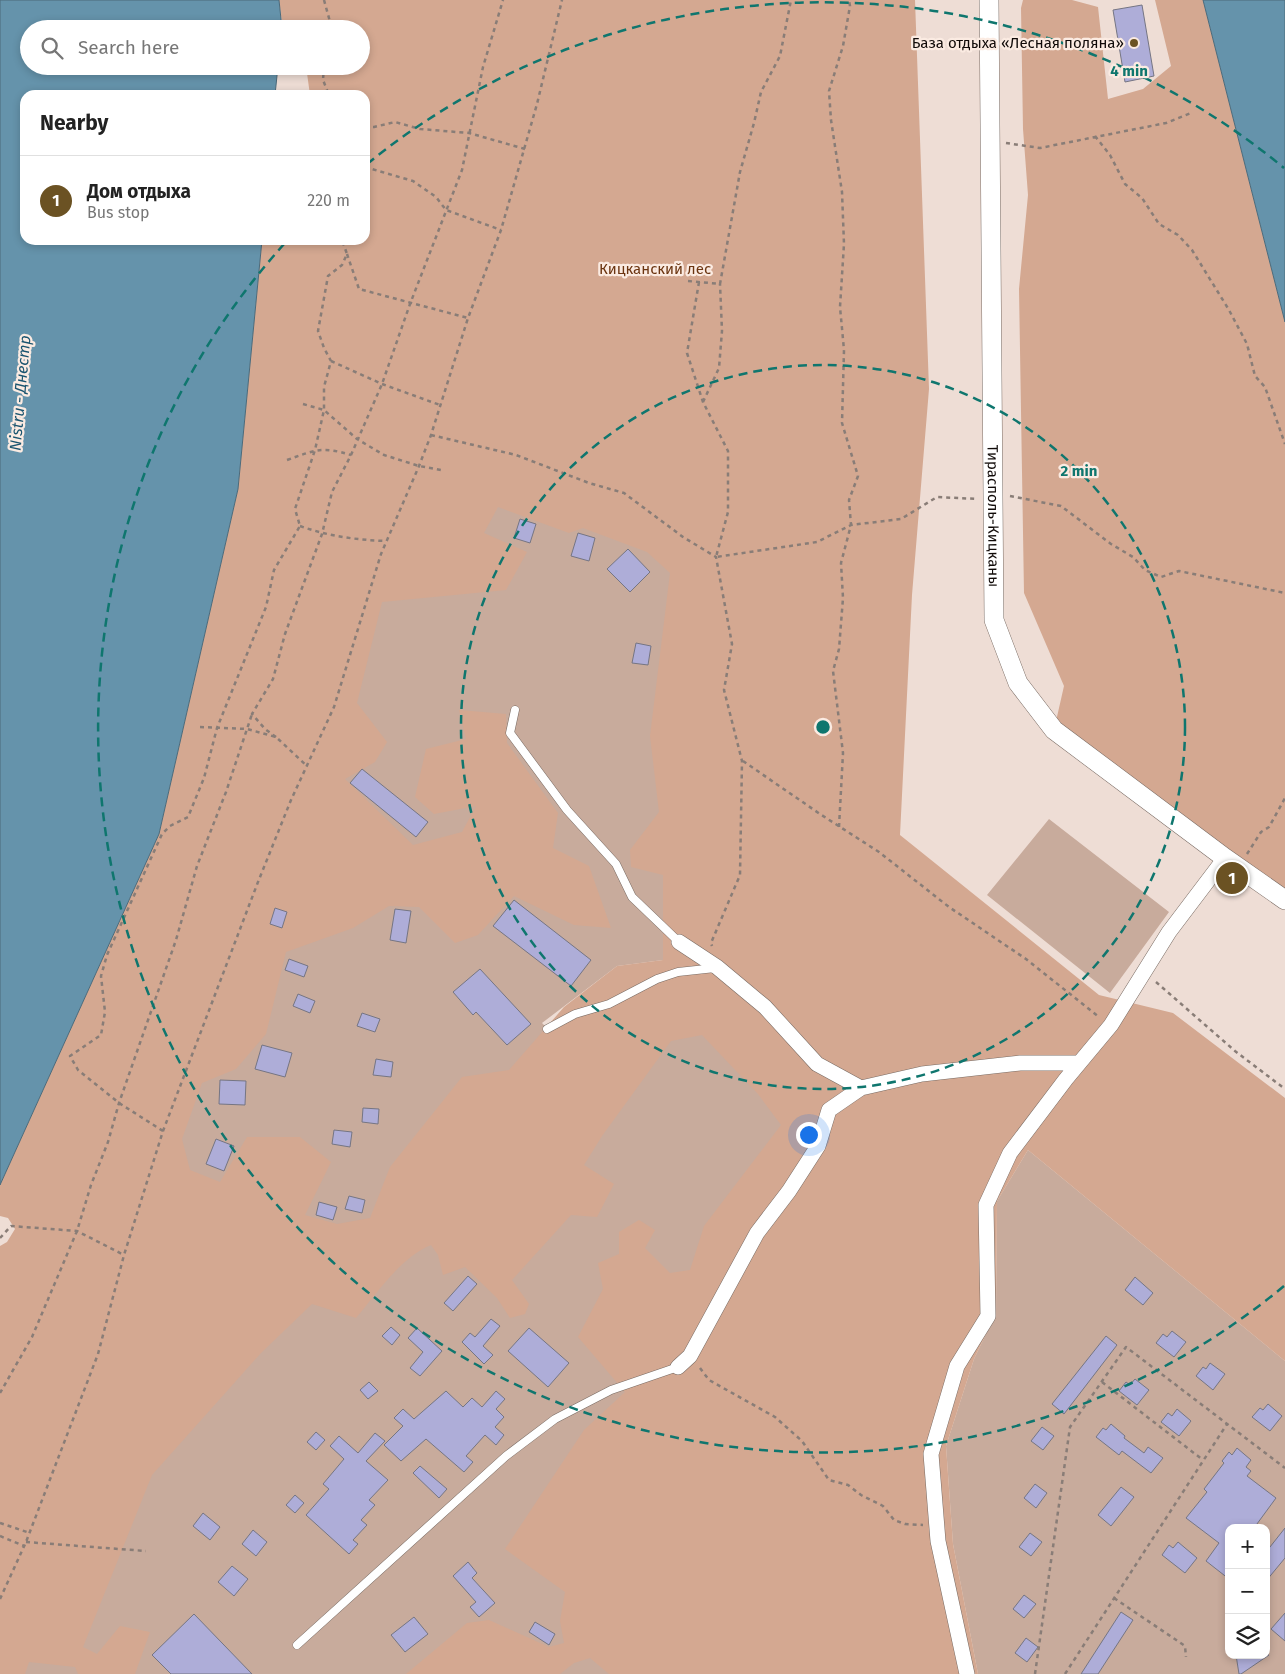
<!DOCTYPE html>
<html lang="en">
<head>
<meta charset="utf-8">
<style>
  body { margin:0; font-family:"Fira Sans",sans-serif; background:#f2f2f2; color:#222 }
  .controls { position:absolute; right:15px; bottom:15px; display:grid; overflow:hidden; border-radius:10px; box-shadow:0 2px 8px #0003 }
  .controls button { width:45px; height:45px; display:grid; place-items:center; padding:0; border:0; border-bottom:1px solid #e0e0e0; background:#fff; color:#222; font:25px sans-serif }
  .you { position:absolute; left:808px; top:1134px; width:18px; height:18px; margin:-12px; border:4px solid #fff; border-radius:50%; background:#1a73e8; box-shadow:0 0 0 8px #1a73e833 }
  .badge { display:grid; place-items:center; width:32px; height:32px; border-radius:50%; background:#6b5223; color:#fff; font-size:16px; font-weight:700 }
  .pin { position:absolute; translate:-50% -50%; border:2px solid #fff; box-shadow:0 1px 5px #0006 }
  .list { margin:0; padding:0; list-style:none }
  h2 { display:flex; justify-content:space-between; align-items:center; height:65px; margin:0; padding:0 20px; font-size:21px }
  h2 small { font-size:16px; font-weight:400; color:#767676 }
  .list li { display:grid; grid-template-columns:32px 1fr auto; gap:15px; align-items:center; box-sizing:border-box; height:90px; padding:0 20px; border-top:1px solid #e0e0e0 }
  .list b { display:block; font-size:19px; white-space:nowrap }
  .list p { margin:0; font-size:16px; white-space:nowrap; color:#767676 }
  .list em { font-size:16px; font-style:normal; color:#767676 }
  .icon { flex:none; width:28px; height:28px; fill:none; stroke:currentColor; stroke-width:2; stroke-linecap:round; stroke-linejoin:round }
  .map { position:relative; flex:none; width:1285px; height:1674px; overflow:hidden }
  .search { position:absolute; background:#fff; box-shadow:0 2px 8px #0003; left:20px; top:20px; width:350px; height:55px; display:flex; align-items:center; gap:12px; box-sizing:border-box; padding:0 18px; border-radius:28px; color:#767676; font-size:19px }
  .panel { position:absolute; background:#fff; box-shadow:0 2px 8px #0003; left:20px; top:90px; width:350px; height:155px; border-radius:15px }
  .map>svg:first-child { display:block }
</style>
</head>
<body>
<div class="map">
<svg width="1285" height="1674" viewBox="0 0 1285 1674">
  <rect width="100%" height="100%" fill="#eeddd5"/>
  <path fill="#c8ab9c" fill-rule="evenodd" d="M443 465 679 552 663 960 617 966 542 1023 593 1076 680 983 797 1106 867 1674H0L166 1165 376 603Z
    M1049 819 1169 912 1110 993 987 895Z
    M1028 1150 1285 1361V1674H978L953 1544 946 1446 974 1359 996 1313 997 1201ZM1229 1528H1266V1655H1229Z"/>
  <path fill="#d4a891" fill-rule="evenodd" d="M279 0H915L929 389 912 595 900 835 1099 995 1173 1013 1285 1098V1361L1028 1150 997 1201 996 1313 974 1359 946 1446 953 1544 978 1674H609L590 1658 574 1663 560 1674H406L467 1623 489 1620 549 1647 564 1643 560 1621 565 1592 505 1549 584 1430 625 1392 578 1337 603 1289 598 1263 619 1254V1232L639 1220 655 1230 645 1248 670 1273 690 1270 704 1226 781 1125 758 1094 702 1035 671 1041 602 1136 584 1165 614 1184 597 1217 571 1215 512 1280 529 1304 525 1314 510 1318 497 1298 465 1267 443 1275 438 1255 431 1245C400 1258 378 1292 356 1318L312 1304 261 1353 152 1475 83 1647 97 1654 120 1626 150 1632 135 1674H78L75 1667 29 1662 25 1674H0V1246L7 1242 15 1229 8 1218 0 1216V1185L159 834 238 489 262 240H365V95H310L306 66H361V29H286L282 23ZM498 507 569 533 583 528 647 552 670 573 650 736 659 812 630 850 631 867 663 875V960L617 966 564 1007 509 1070 462 1077 390 1167 370 1218 337 1224 305 1215 331 1162 300 1137H247L220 1182 190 1170 182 1139 202 1083 236 1069 266 1034 286 952 353 928 389 906 419 907 455 943 478 935 514 896 574 925 611 928 589 866 553 848 558 813 507 743 506 714 459 710 466 739 426 749 415 797 434 814 476 806 462 832 413 845 345 779 375 762 387 742 357 703 382 602 506 590 527 552 484 533Z
    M1023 0H1072L1098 7 1108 99 1143 89 1171 66 1155 0H1203L1285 322V900L1054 730 1064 686 1024 593 1019 289 1028 195 1023 129 1021 8Z"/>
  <path fill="#6593ab" stroke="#4c6a7a" d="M0 0H279L282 29H29V66H278L275 95H25V240H262L238 489 159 834 0 1185Z
    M1203 0H1285V322Z"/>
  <path fill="#aeadd8" stroke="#757583" d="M1142 5 1154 76 1125 82 1113 10Z
    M520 519 536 524 530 543 514 538Z
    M578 533 595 538 589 561 571 556Z
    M628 549 650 572 630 592 607 569Z
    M636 643 651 646 648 665 632 663Z
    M362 769 428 822 416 837 350 783Z
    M514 900 591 960 571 986 493 926Z
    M275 908 287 912 282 928 270 924Z
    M395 909 411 911 406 943 390 940Z
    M289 959 308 966 304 977 285 970Z
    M480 969 531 1024 507 1045 476 1012 473 1015 453 992Z
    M298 994 315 1001 310 1013 293 1006Z
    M362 1013 380 1019 375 1032 357 1026Z
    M262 1045 292 1053 285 1077 255 1069Z
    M376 1059 393 1062 391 1077 373 1075Z
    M220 1080 246 1081 245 1105 219 1104Z
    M363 1108 379 1109 378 1124 362 1122Z
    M334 1130 352 1132 350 1147 332 1144Z
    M216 1139 234 1146 224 1171 206 1164Z
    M349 1196 365 1200 362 1213 345 1209Z
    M319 1202 337 1207 333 1220 316 1215Z
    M468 1276 477 1284 453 1311 444 1303Z
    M1135 1277 1153 1293 1143 1305 1125 1290Z
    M491 1319 500 1326 483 1346 493 1355 484 1364 462 1342 470 1333 475 1337Z
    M391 1327 400 1335 392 1345 382 1336Z
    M417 1328 442 1351 420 1376 410 1368 423 1352 408 1338Z
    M529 1328 569 1363 548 1387 508 1351Z
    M1172 1331 1186 1342 1174 1357 1156 1343 1163 1334 1167 1337Z
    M1106 1336 1117 1345 1064 1414 1052 1404Z
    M1210 1363 1225 1374 1213 1390 1196 1376 1203 1367 1206 1369Z
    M1135 1379 1149 1390 1137 1405 1119 1391 1126 1382 1130 1385Z
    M369 1382 378 1391 368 1399 360 1390Z
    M446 1391 463 1407 472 1398 482 1407 496 1391 505 1399 496 1409 504 1417 495 1427 504 1435 496 1445 485 1435 466 1456 473 1462 464 1472 426 1439 401 1461 384 1445 403 1426 394 1418 403 1409 414 1419Z
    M1268 1404 1282 1416 1270 1431 1252 1417 1260 1408 1263 1410Z
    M1177 1409 1191 1421 1179 1436 1161 1422 1168 1413 1172 1416Z
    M1111 1424 1125 1436 1124 1438 1144 1453 1148 1447 1163 1458 1151 1473 1122 1451 1119 1455 1096 1437 1103 1428 1106 1430Z
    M1042 1427 1054 1436 1043 1450 1031 1441Z
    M316 1432 325 1440 316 1450 307 1442Z
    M375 1433 385 1441 366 1461 388 1480 369 1500 375 1505 361 1520 367 1525 353 1540 358 1544 349 1554 306 1515 329 1489 323 1484 344 1459 330 1446 339 1436 358 1453Z
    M1237 1448 1251 1460 1246 1467 1251 1471 1247 1476 1276 1498 1254 1528H1229V1579L1206 1561 1219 1543 1186 1518 1207 1492 1204 1489 1224 1463 1222 1461 1229 1452 1232 1455Z
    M420 1466 447 1489 439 1498 413 1473Z
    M1035 1484 1047 1493 1036 1508 1024 1498Z
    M1121 1487 1134 1497 1111 1526 1098 1515Z
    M295 1495 304 1503 295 1513 286 1505Z
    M203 1513 220 1527 210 1540 193 1526Z
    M1285 1528V1558L1266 1581V1552Z
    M253 1530 267 1542 256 1556 242 1544Z
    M1030 1533 1042 1542 1031 1556 1019 1547Z
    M1178 1542 1197 1558 1185 1573 1162 1555 1169 1545 1173 1548Z
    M468 1562 477 1573 472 1578 495 1603 479 1617 470 1607 476 1602 453 1576Z
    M232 1566 248 1579 234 1596 218 1582Z
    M1024 1595 1036 1604 1024 1618 1013 1609Z
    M1121 1612 1133 1620 1098 1674H1081Z
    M1285 1613V1641L1271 1629Z
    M194 1614 252 1674H171L152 1655Z
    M414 1617 428 1634 405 1652 391 1635Z
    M535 1622 555 1634 549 1645 529 1632Z
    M1026 1638 1038 1647 1027 1662 1015 1653Z
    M1236 1655H1269L1241 1674H1239Z"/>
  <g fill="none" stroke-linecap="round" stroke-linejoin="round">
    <defs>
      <path id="service" d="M515 710 510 733 567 810 616 864 632 897 679 942
        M547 1029 575 1014 609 1004 657 979 678 972 715 968
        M297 1645 506 1456 555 1419 611 1390 678 1367"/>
      <path id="minor" d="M679 942 717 967 765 1007 817 1064 861 1088
        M678 1367 690 1356 757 1233 789 1191 818 1146 829 1110 861 1088 922 1074 1020 1063H1079
        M967 1674 938 1541 931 1454 957 1366 988 1316 986 1205 1010 1153 1066 1079 1111 1025 1169 932 1225 858"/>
      <g id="tertiary">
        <path id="s1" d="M989 0 994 620 1018 683 1054 730 1225 858 1285 900"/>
      </g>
    </defs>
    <use href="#service" stroke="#796b63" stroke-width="9"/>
    <use href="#minor" stroke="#796b63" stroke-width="16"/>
    <use href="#tertiary" stroke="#796b63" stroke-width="20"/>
    <path stroke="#897d77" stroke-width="2.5" stroke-dasharray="4 4" stroke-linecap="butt" d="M324 0 332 29
      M324 66 323 80 329 95
      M365 127H374L395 122 420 129 469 133 525 149
      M1095 136 1110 155 1125 184 1142 198 1159 224 1178 235 1192 250 1229 310 1247 344 1255 376 1265 387 1285 444
      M1006 143 1040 148 1166 123 1191 113
      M365 167 413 181 436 197 446 210 501 230
      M347 254 359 289 468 318
      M688 281 720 284 740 172 754 123 761 92 780 56 791 0
      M699 282 687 353 703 402 728 451V512L716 557 817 542 851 525 901 519 937 497 978 499
      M331 361 382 384 440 405
      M703 402 719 368 722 331 720 284
      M303 404 324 410 357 439 384 455 419 466 441 470
      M431 435 516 455 589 483 624 493 683 537 716 557 732 644 724 690 742 761 740 875 711 943 712 946
      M287 460C315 450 322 446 351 455
      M1010 496 1061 506 1111 544 1133 557 1145 570 1161 577 1179 571 1285 593
      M300 526C328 536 356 540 386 541
      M200 727 247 729 276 737 307 766
      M276 737 265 729 252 714 273 679 285 634 322 534 332 492 351 455 382 384 410 304 462 170 483 67 503 0
      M743 761 820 814 879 852 949 907 1026 959 1099 1017
      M839 827 843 753 833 671 839 649 843 598 841 563 851 525 849 500 858 476 842 423 844 350 840 307 844 244 842 192 831 120 829 91 843 46 850 6 849 0
      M1247 854 1261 832 1269 827 1285 798
      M1156 982 1235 1051 1285 1089
      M163 1131 119 1103 78 1070 70 1056 101 1035 105 1012 101 976 107 955 162 834 170 826 188 817 204 778 217 728 266 607 274 570 300 526 295 509 315 450 324 410V387L331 361 324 348 318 331 328 276 342 265 347 254 342 240
      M0 1238 11 1226 77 1231 124 1255
      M700 1368 709 1380 775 1417 802 1441 829 1480 848 1485 861 1495 883 1506 894 1520 905 1524 923 1525
      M1102 1382 1203 1460
      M0 1393 32 1337 77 1231 91 1185 108 1142 119 1103 176 940 197 866 226 792 252 714
      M0 1523 30 1533
      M0 1536 24 1546
      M26 1542 146 1551
      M1114 1598 1185 1646 1186 1657
      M0 1599 26 1542 98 1354 124 1255 163 1131 258 882 291 800 334 707 381 554 419 466 431 435 468 318 501 230 537 104 562 0
      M1035 1674 1070 1427 1126 1347 1285 1468
      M1065 1674 1227 1424"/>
    <use href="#service" stroke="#fff" stroke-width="8"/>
    <use href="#minor" stroke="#fff" stroke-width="15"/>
    <use href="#tertiary" stroke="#fff" stroke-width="19"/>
  </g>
  <g fill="none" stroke="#0f766e" stroke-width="2.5" stroke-dasharray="9 6">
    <circle cx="823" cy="727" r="362"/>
    <path d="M1284 1286A724 724 0 0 1 285 243M367 164A724 724 0 0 1 1284 168"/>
  </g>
  <circle fill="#6b5223" stroke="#fbebe2" stroke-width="2" cx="1134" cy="43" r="5"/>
  <g text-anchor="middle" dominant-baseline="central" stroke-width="4.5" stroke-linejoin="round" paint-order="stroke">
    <g font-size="15" fill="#100a08" stroke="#fbebe2" text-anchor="end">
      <text x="1124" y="43">База отдыха «Лесная поляна»</text>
    </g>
    <g font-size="15" fill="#6b3410" stroke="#fbebe2">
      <text x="655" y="269">Кицканский лес</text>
    </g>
    <g font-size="15" fill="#100a08" stroke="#fbebe2">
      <text stroke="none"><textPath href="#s1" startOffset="516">Тирасполь-Кицканы</textPath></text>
    </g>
    <g font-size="16" font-style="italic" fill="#1a546f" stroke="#fbebe2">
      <text transform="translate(20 393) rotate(-85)">Nistru - Днестр</text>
    </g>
  </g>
  <circle cx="823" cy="727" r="8" fill="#0f766e" stroke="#fbebe2" stroke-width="2.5"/>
  <g font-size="15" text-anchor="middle" font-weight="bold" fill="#0f766e" stroke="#fbebe2" stroke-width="4.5" stroke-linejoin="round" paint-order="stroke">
    <text x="1129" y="76">4 min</text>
    <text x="1079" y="476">2 min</text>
  </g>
</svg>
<div class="controls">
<button>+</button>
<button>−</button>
<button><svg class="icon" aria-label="layers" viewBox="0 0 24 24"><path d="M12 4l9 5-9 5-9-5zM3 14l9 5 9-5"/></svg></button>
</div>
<div class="you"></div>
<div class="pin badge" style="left:1232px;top:878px">1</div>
<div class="search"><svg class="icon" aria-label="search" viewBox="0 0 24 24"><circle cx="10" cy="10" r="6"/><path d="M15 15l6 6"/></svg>Search here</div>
<section class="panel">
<h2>Nearby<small></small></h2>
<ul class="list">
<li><span class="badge">1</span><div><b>Дом отдыха</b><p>Bus stop</p></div><em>220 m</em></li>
</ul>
</section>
</div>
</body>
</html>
